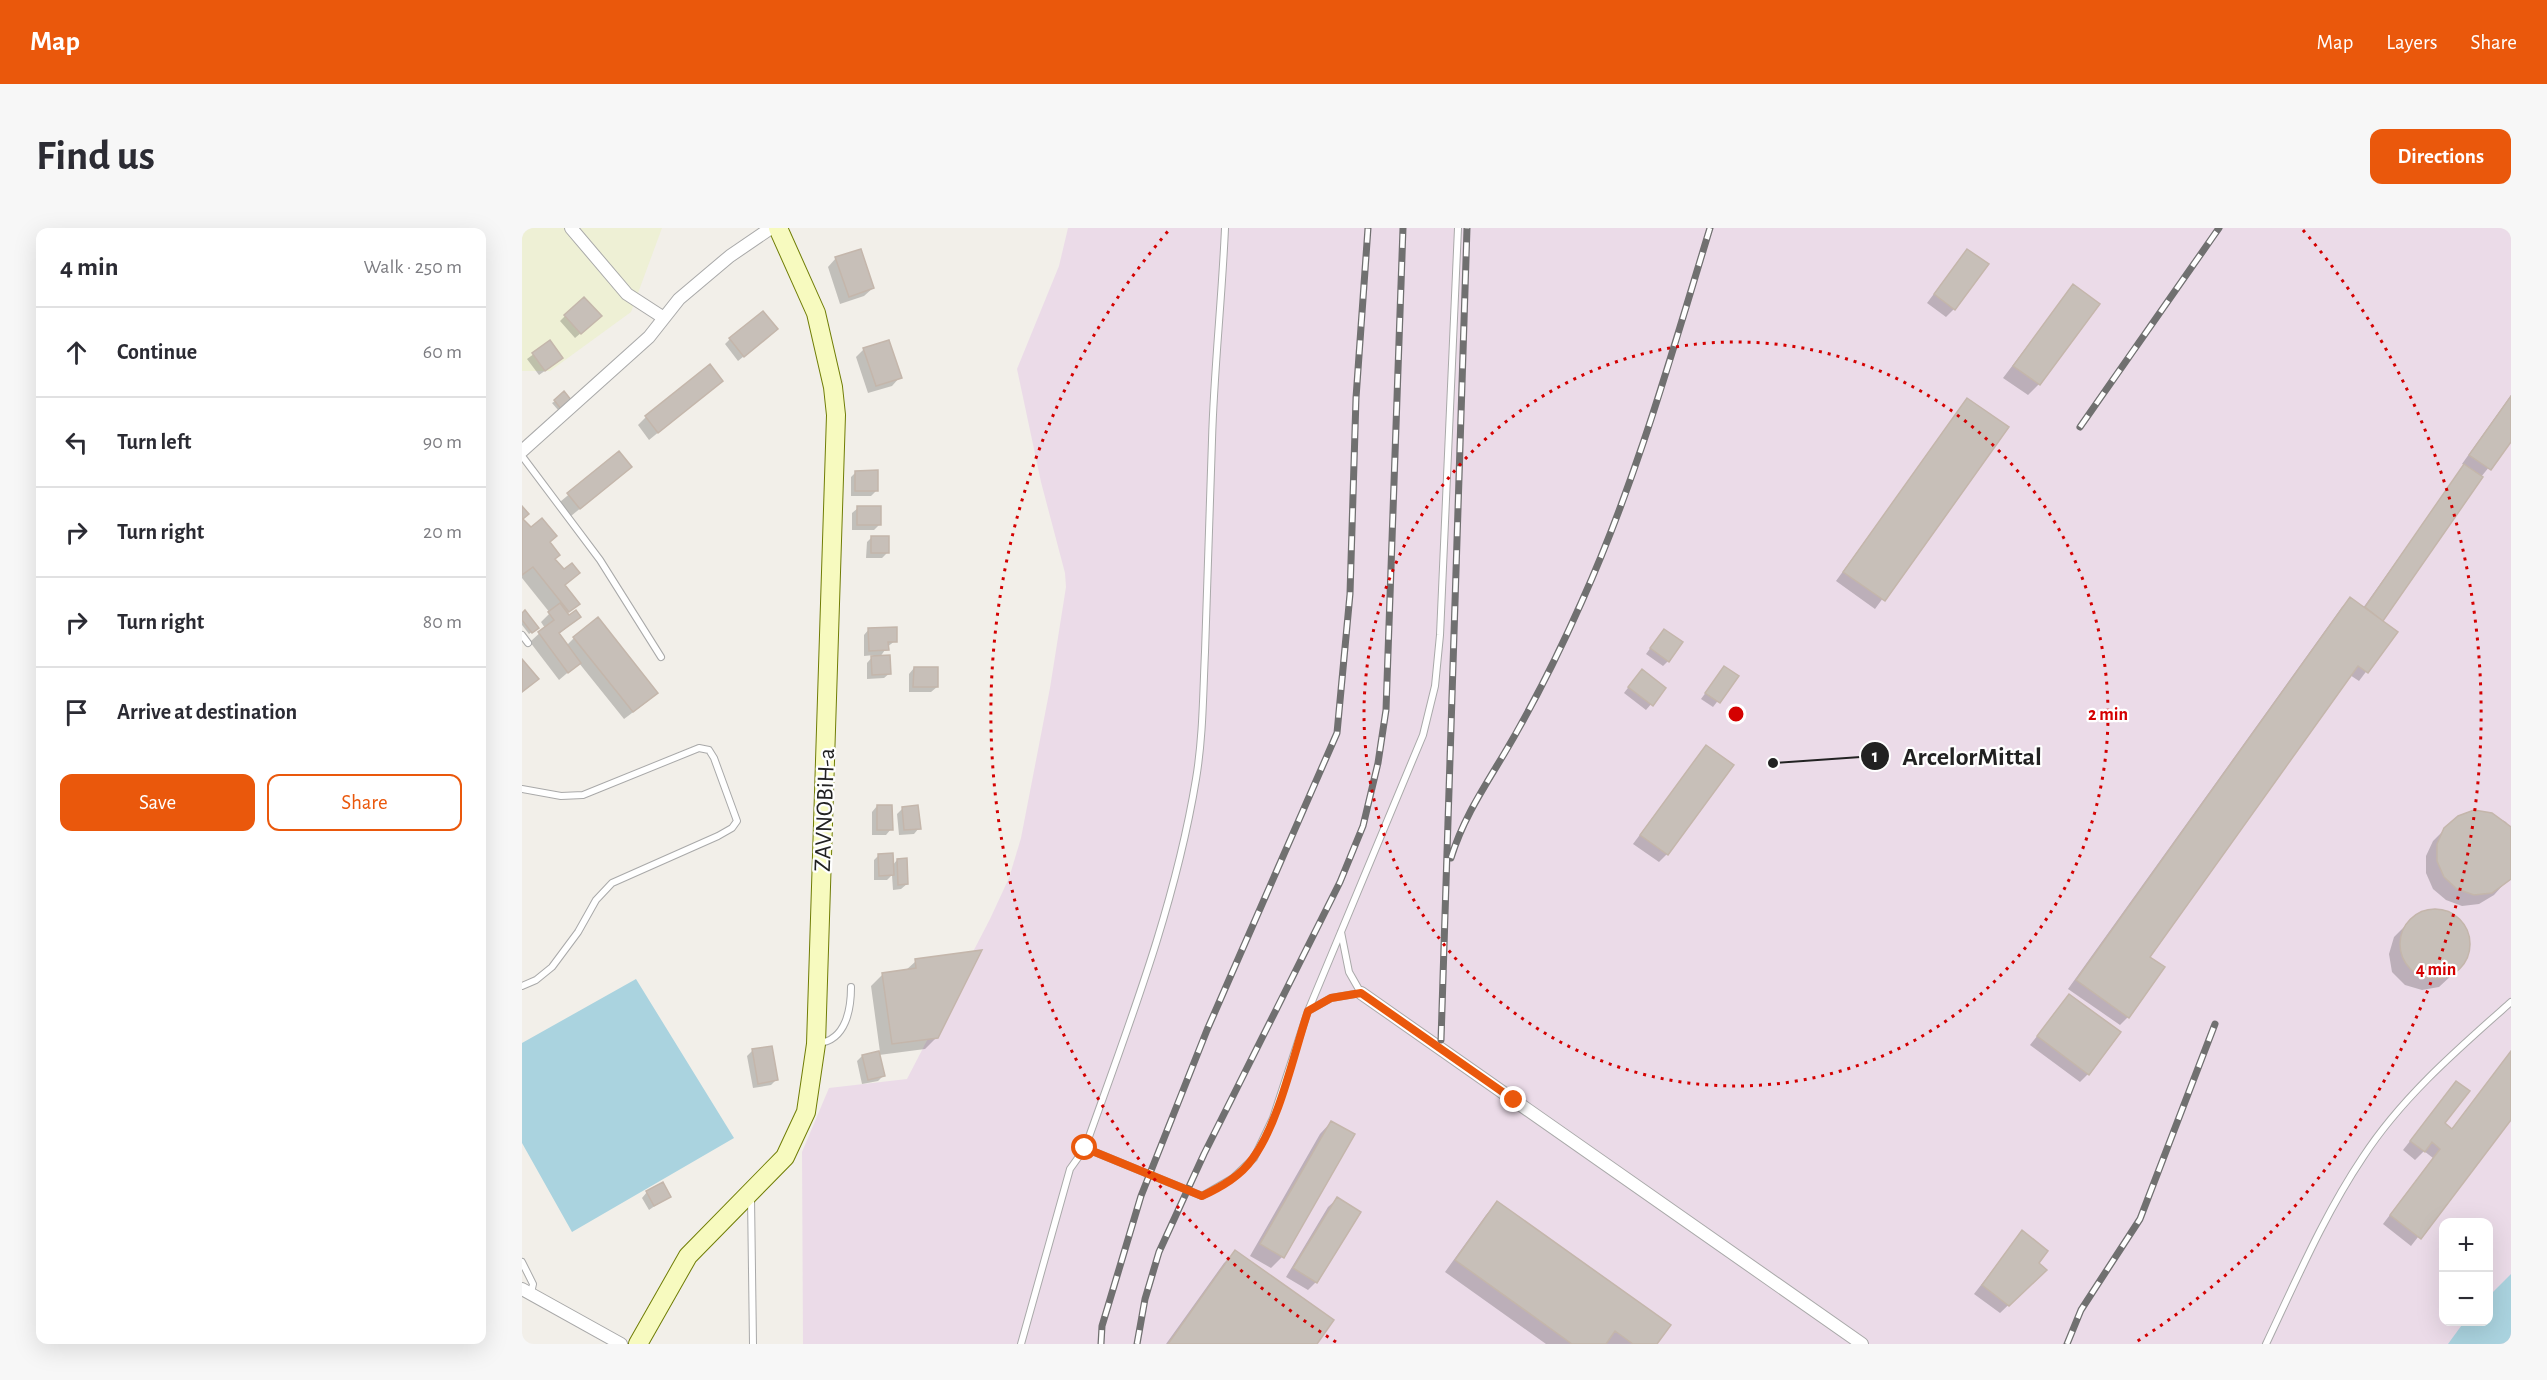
<!DOCTYPE html>
<html lang="en">
<head>
<meta charset="utf-8">
<style>
  body { margin:0; font-family:"Alegreya Sans",sans-serif; background:#f7f7f7; color:#2b2b33 }
  .controls { position:absolute; right:18px; bottom:18px; display:grid; overflow:hidden; border-radius:12px; box-shadow:0 6px 24px #0002 }
  .controls button { width:54px; height:54px; display:grid; place-items:center; padding:0; border:0; border-bottom:2px solid #e1e1e2; background:#fff; color:#2b2b33; font:30px sans-serif }
  .stop { position:absolute; width:18px; height:18px; margin:-14px; border:4px solid #ea580c; border-radius:50%; background:#fff }
  .stop.end { background:#ea580c; border-color:#fff; box-shadow:0 2px 6px #0008 }
  .list { margin:0; padding:0; list-style:none }
  h2 { display:flex; justify-content:space-between; align-items:center; height:78px; margin:0; padding:0 24px; font-size:26px }
  h2 small { font-size:20px; font-weight:400; color:#7c7c81 }
  .list li { display:grid; grid-template-columns:39px 1fr auto; gap:18px; align-items:center; box-sizing:border-box; height:90px; padding:0 24px; border-top:2px solid #e1e1e2 }
  .list b { display:block; font-size:22px; white-space:nowrap }
  .list em { font-size:20px; font-style:normal; color:#7c7c81 }
  .actions { display:flex; gap:12px; padding:18px 24px }
  .actions a { flex:1; padding:14px 0; border:2px solid #ea580c; border-radius:12px; text-align:center; font-size:21px; color:#ea580c }
  .actions .main { background:#ea580c; color:#fff }
  .icon { flex:none; width:33px; height:33px; fill:none; stroke:currentColor; stroke-width:2; stroke-linecap:round; stroke-linejoin:round }
  .map { position:relative; flex:none; width:1989px; height:1116px; overflow:hidden; border-radius:12px }
  header { display:flex; align-items:center; gap:36px; box-sizing:border-box; height:84px; padding:0 30px; background:#ea580c; color:#fff }
  header strong { font-size:28px }
  nav { display:flex; gap:33px; margin-inline-start:auto; font-size:21px }
  .intro { display:flex; align-items:center; justify-content:space-between; box-sizing:border-box; height:144px; padding:0 36px }
  h1 { margin:0; font-size:42px }
  .button { padding:15px 27px; border-radius:12px; background:#ea580c; color:#fff; font-size:21px; font-weight:700 }
  main { display:flex; gap:36px; padding:0 36px }
  aside { flex:1; background:#fff; border-radius:12px; box-shadow:0 6px 24px #0002 }
  .map>svg:first-child { display:block }
</style>
</head>
<body>
<header>
<strong>Map</strong>
<nav><a>Map</a><a>Layers</a><a>Share</a></nav>
</header>
<div class="intro"><h1>Find us</h1><a class="button">Directions</a></div>
<main>
<aside>
<h2>4 min<small>Walk · 250 m</small></h2>
<ul class="list">
<li><svg class="icon" aria-label="ahead" viewBox="0 0 24 24"><path d="M12 20V5M6 11l6-6 6 6"/></svg><div><b>Continue</b></div><em>60 m</em></li>
<li><svg class="icon" aria-label="left" viewBox="0 0 24 24"><path d="M17 20v-9H6M10 6l-5 5 5 5"/></svg><div><b>Turn left</b></div><em>90 m</em></li>
<li><svg class="icon" aria-label="right" viewBox="0 0 24 24"><path d="M7 20v-9h11M14 6l5 5-5 5"/></svg><div><b>Turn right</b></div><em>20 m</em></li>
<li><svg class="icon" aria-label="right" viewBox="0 0 24 24"><path d="M7 20v-9h11M14 6l5 5-5 5"/></svg><div><b>Turn right</b></div><em>80 m</em></li>
<li><svg class="icon" aria-label="arrive" viewBox="0 0 24 24"><path d="M6 21V4h12l-3 4 3 4H6"/></svg><div><b>Arrive at destination</b></div></li>
</ul>
<div class="actions"><a class="main">Save</a><a>Share</a></div>
</aside>
<div class="map">
<svg width="1989" height="1116" viewBox="0 0 1989 1116">
  <rect width="100%" height="100%" fill="#f2efe9"/>
  <path fill="#ebdbe8" fill-rule="evenodd" d="M546 0H1989V1116H281L280 924 307 860 385 851 468 691 487 650 499 610 528 460 544 359 543 345 519 254 495 141 537 38ZM1922 994H1966V1094H1922Z"/>
  <path fill="#eef0d5" d="M0 0H140L109 84 28 143H0Z"/>
  <path fill="#aad3df" d="M114 751 212 910 50 1004 0 915V815Z
    M1989 1046V1116H1926L1942 1094H1966L1967 1068Z"/>
  <path fill="#0003" d="M1445 22 1432 81 1424 89 1405 75Z
    M314 30 351 60 342 68 318 76 306 39Z
    M1551 58 1517 156 1506 167 1481 150Z
    M43 88 73 93 53 110 38 93Z
    M249 106 216 133 203 116 208 111Z
    M28 114 34 135 17 147 5 131Z
    M342 121 378 149 370 158 346 165 334 129Z
    M199 153 127 212 116 197 124 189Z
    M1989 167V212L1959 249 1859 393 1874 404 1837 453 1828 447 1625 729 1606 789 1598 797 1546 761 1820 379 1829 371 1841 380 1943 237 1940 236Z
    M1445 172 1485 200 1353 381 1314 353Z
    M33 173H48L36 182 30 175Z
    M96 225 99 247 49 288 38 274Z
    M334 244 355 262 349 268H329V249Z
    M336 280 357 297 352 302H330V285Z
    M0 291 8 301 27 315 32 331 42 344 56 345 42 358 56 375 45 386 47 389H57L36 407 44 418 52 410 126 473 102 491 57 435 37 452 8 414 23 400 19 394 28 385 0 350Z
    M350 309 365 325 360 330H344L345 314Z
    M0 387 15 400 7 406 0 397Z
    M347 401 373 413 365 419 358 429 368 445 362 450 345 451V435L352 427 342 428V407Z
    M1137 408 1146 433 1141 438 1124 426Z
    M392 440 415 459 409 464H387V446Z
    M1202 440 1215 448 1191 479 1179 471Z
    M1115 448 1142 461 1124 482 1102 465Z
    M1184 518 1145 626 1137 634 1111 616Z
    M355 578 369 601 364 607H350V584Z
    M381 580 397 600 392 606 377 607 375 586Z
    M1969 586 1984 594 1989 601V648L1972 667 1957 676 1940 678 1924 672 1911 661 1904 645V628L1911 613 1923 601Z
    M357 627 370 638 375 632 385 656 379 661 371 662 370 647 365 652H352V632Z
    M1915 681 1932 687 1944 700 1948 717 1942 734 1931 746 1917 759 1900 762 1883 757 1870 744 1867 726 1872 709 1884 697 1897 685Z
    M394 733 415 809 403 821 357 827 362 847 356 853 340 856 335 833 340 828 358 824 349 758 361 746 383 743Z
    M1547 768 1566 846 1558 854 1508 817Z
    M230 823 254 852 249 857 231 860 225 828Z
    M1989 823V890L1889 1018 1861 996 1911 930 1902 923 1893 932 1881 922 1934 855 1921 896 1929 902Z
    M809 894 760 1029 749 1040 728 1028 798 906Z
    M125 964 147 968 127 982 120 970Z
    M815 971 794 1054 786 1062 764 1049 806 979Z
    M975 975 1134 1116H1024L923 1044 964 987Z
    M1500 1004 1514 1035 1523 1042 1478 1085 1452 1066Z
    M713 1024 793 1116H644L702 1035Z"/>
  <path fill="#c7bfb8" stroke="#c4b6ab" stroke-width="1.5" d="M339 21 352 60 327 69 313 29Z
    M1445 21 1467 36 1433 82 1412 66Z
    M1551 56 1578 76 1518 157 1491 138Z
    M62 69 80 88 59 106 42 87Z
    M241 83 256 101 222 129 207 110Z
    M28 112 41 130 23 143 10 125Z
    M367 112 380 150 354 158 341 120Z
    M188 136 201 153 136 205 123 188Z
    M42 163 50 173 39 181 32 172Z
    M1989 168V214L1969 242 1947 227Z
    M1445 170 1487 199 1363 373 1321 344Z
    M97 223 110 239 58 281 45 265Z
    M1942 236 1961 249 1861 393 1843 379Z
    M356 242V263H333V243Z
    M0 278 7 286 1 291 9 299 20 290 35 308 28 314 38 327 33 331 42 341 50 335 58 345 43 357 58 376 47 384 11 339 0 347Z
    M335 278H359V297H335Z
    M349 308H367V325H349Z
    M1828 369 1876 404 1846 445 1836 438 1628 729 1643 739 1607 790 1554 752Z
    M38 375 47 387 54 382 59 389 37 405 59 435 46 445 16 404 32 392 26 384Z
    M3 382 17 400 10 405 0 392V385Z
    M76 389 136 465 111 484 51 409Z
    M375 399V414H366L367 422 347 423 346 400Z
    M1142 401 1161 414 1147 434 1128 420Z
    M368 427 369 446 350 447 349 428Z
    M0 431 17 451 0 464Z
    M1202 438 1217 448 1198 475 1183 465Z
    M392 439H416V459H391Z
    M1120 441 1144 460 1131 478 1106 459Z
    M1184 517 1212 537 1146 627 1118 607Z
    M355 577H370L371 602H355Z
    M396 577 399 601 382 602 380 579Z
    M1952 582 1970 585 1989 599V651L1970 665 1952 667 1935 661 1922 649 1915 633V616L1922 600 1936 588Z
    M371 625 372 647 357 648 356 626Z
    M385 630 386 656 376 657 375 631Z
    M1878 716a35 35 0 1 1 70 0a35 35 0 1 1-70 0Z
    M460 722 416 810 370 816 360 745 394 740 393 731Z
    M1547 766 1599 804 1567 847 1515 808Z
    M250 818 256 852 236 856 230 821Z
    M357 823 363 848 346 852 340 827Z
    M1989 823V892L1899 1011 1868 987 1918 921 1910 914 1903 924 1888 913 1934 853 1948 863 1923 895 1930 901Z
    M809 893 833 906 762 1030 738 1016Z
    M141 954 149 969 132 978 124 963Z
    M815 969 839 984 795 1055 771 1040Z
    M975 973 1149 1097 1135 1116H1111L1093 1103 1084 1116H1050L933 1032Z
    M1500 1002 1526 1023 1517 1035 1525 1042 1487 1078 1460 1057Z
    M713 1022 812 1092 795 1116H646Z"/>
  <g fill="none" stroke-linecap="round" stroke-linejoin="round">
    <defs>
      <path id="service" d="M0 228 78 332 139 429
        M0 407 6 415
        M0 561 39 568 61 567 177 520 187 522 192 530 215 593 210 600 196 608 90 655 74 672 56 704 30 739 14 752 0 758
        M786 783 809 770 839 765 827 744 819 704
        M297 815C324 812 329 781 329 759
        M563 920 680 968 711 950 732 930 751 890 786 783 901 507 913 458 918 407 936 0
        M229 969 231 1116
        M0 1034 11 1056 9 1065
        M499 1116 548 941 563 920C606 799 653 679 674 551 681 509 681 466 683 424 686 353 688 282 690 212 692 141 700 71 703 0
        M1744 1116C1774 1053 1802 987 1841 929 1880 869 1936 821 1989 774"/>
      <path id="minor" d="M49 0 105 66 142 90
        M0 223 127 109 157 71 208 28 249 0
        M839 765 1340 1116
        M0 1061 99 1116"/>
      <path id="secondary" d="M116 1116 166 1028 263 929 284 884 294 816 314 187 311 159 294 85 256 0"/>
    </defs>
    <use href="#service" stroke="#a9a9a9" stroke-width="8"/>
    <use href="#minor" stroke="#a9a9a9" stroke-width="14"/>
    <use href="#secondary" stroke="#707d05" stroke-width="20"/>
    <use href="#service" stroke="#fff" stroke-width="6"/>
    <use href="#minor" stroke="#fff" stroke-width="12"/>
    <use href="#secondary" stroke="#f7fabf" stroke-width="18"/>
    <defs>
      <path id="rail" d="M1558 199 1697 0
        M929 630C941 591 961 561 982 526 1011 477 1037 425 1060 373 1114 253 1150 125 1188 0
        M919 812 945 0
        M579 1116 580 1098 619 968 685 802 815 505 828 366 834 170 846 0
        M615 1116 623 1071 637 1024 682 926 818 654 841 598 856 535 864 482 881 0
        M1545 1116 1559 1082 1618 991 1693 796"/>
    </defs>
    <use href="#rail" stroke="#707070" stroke-width="7"/>
    <use href="#rail" stroke="#fff" stroke-width="4.5" stroke-dasharray="14" stroke-linecap="butt"/>
  </g>
  <g fill="none" stroke-linecap="round" stroke-linejoin="round">
    <path stroke="#ea580c" stroke-width="8" d="M563 920 680 968C699 959 719 948 731 930 757 895 772 825 786 783L809 770 839 765 992 872"/>
  </g>
  <g fill="none" stroke="#d40000" stroke-width="3" stroke-dasharray="3 6">
    <circle cx="1214" cy="486" r="372"/>
    <path d="M814 1114A745 745 0 0 1 647 2M1781 2A745 745 0 0 1 1614 1114"/>
  </g>
  <g text-anchor="middle" dominant-baseline="central" stroke-width="4.5" stroke-linejoin="round" paint-order="stroke">
    <g font-size="24" fill="#222" stroke="#fff">
      <text transform="translate(303 582) rotate(-88)">ZAVNOBiH-a</text>
    </g>
  </g>
  <circle cx="1214" cy="486" r="9" fill="#d40000" stroke="#fff" stroke-width="3"/>
  <g font-size="18" text-anchor="middle" font-weight="bold" fill="#d40000" stroke="#fff" stroke-width="4.5" stroke-linejoin="round" paint-order="stroke">
    <text x="1586" y="492">2 min</text>
    <text x="1914" y="747">4 min</text>
  </g>
  <path fill="none" stroke="#222" stroke-width="2" d="M1251 535L1353 528"/>
  <g fill="#222" stroke="#fff" stroke-width="2">
    <circle cx="1251" cy="535" r="6"/>
    <circle cx="1353" cy="528" r="15"/>
  </g>
  <g font-size="18" text-anchor="middle" font-weight="bold" fill="#fff">
    <text x="1353" y="534">1</text>
  </g>
  <g font-size="26" text-anchor="middle" font-weight="bold" fill="#222" stroke="#fff" stroke-width="4.5" stroke-linejoin="round" paint-order="stroke">
    <text x="1450" y="537">ArcelorMittal</text>
  </g>
</svg>
<div class="controls">
<button>+</button>
<button>−</button>
</div>
<div class="stop" style="left:563px;top:920px"></div>
<div class="stop end" style="left:992px;top:872px"></div>
</div>
</main>
</body>
</html>
